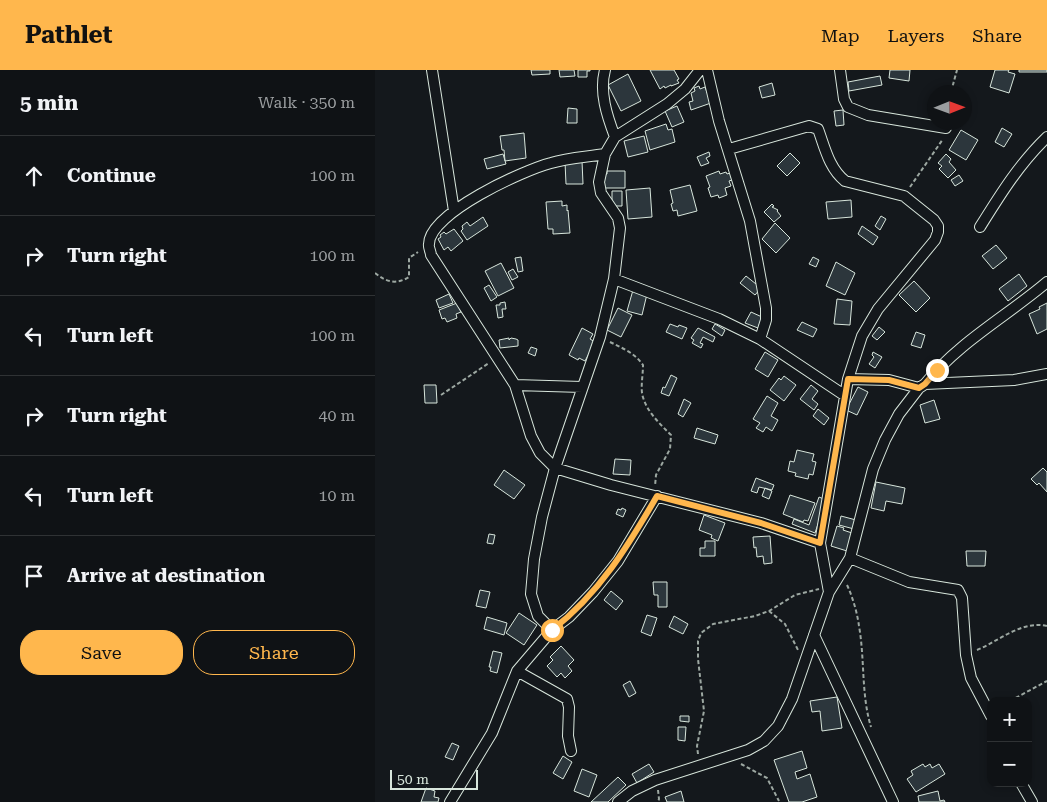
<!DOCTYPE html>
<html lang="en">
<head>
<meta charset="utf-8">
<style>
  body { margin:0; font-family:"Roboto Serif",serif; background:#181b1e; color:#f1f3f6 }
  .controls { position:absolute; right:15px; bottom:15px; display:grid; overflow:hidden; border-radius:10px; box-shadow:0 2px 8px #0003 }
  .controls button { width:45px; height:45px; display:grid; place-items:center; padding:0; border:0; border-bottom:1px solid #2f3234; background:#0f1215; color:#f1f3f6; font:25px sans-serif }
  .compass { position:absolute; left:552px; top:15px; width:45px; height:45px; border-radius:50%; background:#0f1215; box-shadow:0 2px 8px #0003; rotate:89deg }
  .scale { position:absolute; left:15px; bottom:12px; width:88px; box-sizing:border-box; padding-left:5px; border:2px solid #d8e6dc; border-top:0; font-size:14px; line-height:18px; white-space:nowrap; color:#d8e6dc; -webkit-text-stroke:4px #14181c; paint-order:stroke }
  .stop { position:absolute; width:15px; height:15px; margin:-11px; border:4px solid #ffb74d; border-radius:50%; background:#fff }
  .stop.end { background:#ffb74d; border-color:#fff; box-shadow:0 1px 5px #0008 }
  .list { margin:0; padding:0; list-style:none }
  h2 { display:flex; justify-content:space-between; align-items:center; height:65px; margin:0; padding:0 20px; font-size:21px }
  h2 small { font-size:16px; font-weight:400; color:#9b9ea0 }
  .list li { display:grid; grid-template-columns:32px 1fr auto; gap:15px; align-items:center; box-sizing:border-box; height:80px; padding:0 20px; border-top:1px solid #2f3234 }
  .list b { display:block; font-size:19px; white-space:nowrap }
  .list em { font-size:16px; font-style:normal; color:#9b9ea0 }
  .actions { display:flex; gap:10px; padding:15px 20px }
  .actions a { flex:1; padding:11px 0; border:1px solid #ffb74d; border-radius:20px; text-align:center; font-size:18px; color:#ffb74d }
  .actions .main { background:#ffb74d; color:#111 }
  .icon { flex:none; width:28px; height:28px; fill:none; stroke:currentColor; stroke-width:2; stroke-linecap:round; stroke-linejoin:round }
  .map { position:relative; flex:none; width:672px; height:732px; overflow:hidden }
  header { display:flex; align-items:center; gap:30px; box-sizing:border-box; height:70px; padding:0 25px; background:#ffb74d; color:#111 }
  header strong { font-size:24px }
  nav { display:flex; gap:28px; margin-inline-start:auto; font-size:18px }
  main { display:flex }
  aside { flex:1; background:#0f1215 }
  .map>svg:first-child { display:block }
</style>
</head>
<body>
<header>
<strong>Pathlet</strong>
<nav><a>Map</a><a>Layers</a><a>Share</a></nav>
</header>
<main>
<aside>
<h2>5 min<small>Walk · 350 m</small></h2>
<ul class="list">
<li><svg class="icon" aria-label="ahead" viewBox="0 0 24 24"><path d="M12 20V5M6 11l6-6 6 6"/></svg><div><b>Continue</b></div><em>100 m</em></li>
<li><svg class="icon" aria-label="right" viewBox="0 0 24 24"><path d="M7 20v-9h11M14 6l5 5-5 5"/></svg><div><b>Turn right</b></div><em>100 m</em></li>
<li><svg class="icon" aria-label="left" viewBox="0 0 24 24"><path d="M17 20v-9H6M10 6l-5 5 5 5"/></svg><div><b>Turn left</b></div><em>100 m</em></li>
<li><svg class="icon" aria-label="right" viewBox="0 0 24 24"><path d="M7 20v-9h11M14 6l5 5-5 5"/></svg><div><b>Turn right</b></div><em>40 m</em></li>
<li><svg class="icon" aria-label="left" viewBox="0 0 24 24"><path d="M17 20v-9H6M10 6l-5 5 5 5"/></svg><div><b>Turn left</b></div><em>10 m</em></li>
<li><svg class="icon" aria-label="arrive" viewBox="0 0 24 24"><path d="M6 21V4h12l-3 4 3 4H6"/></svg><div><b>Arrive at destination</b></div></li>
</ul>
<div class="actions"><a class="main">Save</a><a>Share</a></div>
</aside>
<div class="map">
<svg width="672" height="732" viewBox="0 0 672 732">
  <rect width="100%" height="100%" fill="#14181c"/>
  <path fill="#2c363c" stroke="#d8e6dc" d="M156 0H175V4L157 5Z
    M184 0H199L200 6 185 7Z
    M203 0H215V1H212V7H203Z
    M275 0H299L304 9 302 10 304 13 296 16V15L290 18 289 16 285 19Z
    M515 0H535L534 11 514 8Z
    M620 0H634L633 2 640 4 634 23 615 17Z
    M644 0H672V2H644Z
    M253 4 266 31 246 41 233 15Z
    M505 6 507 15 474 21 473 12Z
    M397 13 400 25 387 28 384 17Z
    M324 16 325 19 330 17 336 33 316 40 314 32 318 31 316 23 320 21 319 18Z
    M302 36 309 52 297 57 290 41Z
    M193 38 202 39V53H192Z
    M468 40 469 55 461 56 459 41Z
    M291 54 293 60 297 59 300 72 275 80 270 61Z
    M627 58 637 64 629 77 620 72Z
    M586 60 603 70 591 90 574 80Z
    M149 63 151 88 130 91 129 80H127L125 66Z
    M269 66 273 82 253 87 249 71Z
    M334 82 335 86 331 88 334 93 326 96 322 87Z
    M415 83 425 93 412 106 402 96Z
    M128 84 131 94 112 99 109 89Z
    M571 84 576 89 574 92 581 100 573 108 564 99 567 96 563 93Z
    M207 91 208 114H191L190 92Z
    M232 101H250V118H227V104H232Z
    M344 101 345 104 351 102 352 104 355 103 357 110 354 111 356 116 350 118 352 125 344 128 343 125 336 127 333 118 335 117 331 106Z
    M584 105 588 111 580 116 576 110Z
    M315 115 322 141 303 146 302 140 298 141 296 134 298 133 295 120Z
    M275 118 277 147 253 149 251 120Z
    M237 121H247V136H237Z
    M476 130 477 147 453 149 451 132Z
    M187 131V136L192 135V141L193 140 195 163 178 164V159H173L171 132Z
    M397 134 399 136 397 137 403 140 402 141 406 146 399 152 389 142Z
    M506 146 511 149 505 160 500 156Z
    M108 147 113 156 92 170 86 161 88 159 87 156 92 152 95 156Z
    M400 153 415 168 401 183 387 169Z
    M487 156 503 167 498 175 483 164Z
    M79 159 88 171 76 181 73 177 69 180 63 169 66 167 65 165 69 162 71 164Z
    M621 175 632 188 618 199 607 186Z
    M146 187 148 201 143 202 140 188Z
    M438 187 444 190 441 197 434 194Z
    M461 192 480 203 470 225 451 216Z
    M126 193 139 218 123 226 110 201Z
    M138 199 143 207 137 210 133 202Z
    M644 204 652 216 633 231 624 219Z
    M371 206 386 218 380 225 365 213Z
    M539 211 555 228 541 242 524 225Z
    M114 215 122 227 116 231 109 218Z
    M258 220 272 224 267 245 252 241Z
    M74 224 78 233 64 238 61 230Z
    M462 229 477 231 475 255 459 254Z
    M130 232 131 239H127L128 247 123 248 121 235H125V233Z
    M82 233 86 242 81 244 82 248 72 252 70 248 67 249 64 240Z
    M672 233V259L662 264 654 244 665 239 664 237Z
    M243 238 257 245 246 267 232 260Z
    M376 242 387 247 383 258 370 253Z
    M427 252 442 259 438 267 422 260Z
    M295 254 303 257 304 255 312 258 307 269 291 262Z
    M340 254 350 260 347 266 337 259Z
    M504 257 510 262 502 270 497 266Z
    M207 258 218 264 215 269 220 272 210 291 204 288 203 290 194 285Z
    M323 258 340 267 338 272 328 267 325 273 328 274 326 278 317 273 319 270 316 268Z
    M541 262 550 265 546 278 536 275Z
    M134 268V270L136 268 141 269 143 270V276L125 278 124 270Z
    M156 277 162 279 160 286 153 283Z
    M390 282 403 290 393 307 380 299Z
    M498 282 507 287 500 298 494 294 499 287 497 285Z
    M296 305 302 308 294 326 286 323 288 317 290 318Z
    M409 306 421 315 409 331 395 320 404 308 406 310Z
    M49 315H61L62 333H50Z
    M436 315 443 321 437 329 443 334 439 340 425 329Z
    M483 317 493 322 482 345 471 340Z
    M392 326 403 333 396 346 403 350 397 361 391 357 388 362 381 358 385 353 378 349Z
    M309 329 316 333 308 347 303 344Z
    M559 330 565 349 550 353 545 335Z
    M443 339 454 348 449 355 438 346Z
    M322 358 343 365 340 374 319 368Z
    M422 380 439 384 437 391 441 392 438 405 434 404 433 409 420 406 421 403 413 401 415 391 419 392Z
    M240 389 256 390 255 405 238 404Z
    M668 398 672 402V422L664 413 662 415 656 409Z
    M129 400 150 415 139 429 119 415Z
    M381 408 399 415 397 420 384 417 382 423 376 421Z
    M501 412 530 418 527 434 511 431 509 441 496 438Z
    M390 418 397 421 394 429 387 426Z
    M415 425 440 433 433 451 429 450 428 452 408 444Z
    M444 427 451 430 440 463 417 454 419 449 434 455Z
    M247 438 251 440 248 447 241 444 243 439 246 440Z
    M329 445 350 453 343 471 336 468 337 465 324 460Z
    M466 446 481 450 479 459 464 455Z
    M462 456 469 458 468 460 477 463 472 481 456 476Z
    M114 464 120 465 118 474 112 473Z
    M395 466 397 493 389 494 388 486 382 487 381 477 379 478 378 467Z
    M330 471H340V486H325V478H330Z
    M591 481H611L610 496H592Z
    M278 512H292V537H283V525H279Z
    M105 520 115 522 111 538 101 536Z
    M236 521 248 531 241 540 229 530Z
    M144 543 162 555 149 575 131 563Z
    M272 545 282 548 276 566 266 562Z
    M299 546 313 554 308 564 294 557Z
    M112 547 132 553 129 565 109 559Z
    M186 576 199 590 193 596 197 601 190 608 186 603 182 607 172 596 178 590 175 587Z
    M118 581 127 583 122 603 115 601 116 597H114Z
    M255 611 261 623 254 627 248 615Z
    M462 627 467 658 447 661 445 641 437 642 435 631Z
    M305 646H314V652L305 651Z
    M303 657H311L310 671 303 670Z
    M77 673 84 676 78 690 70 687Z
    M427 681 432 698 420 702 422 709 435 704 442 727 427 732H414L399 690Z
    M188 686 197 692 188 709 178 703Z
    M274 694 279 702 262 713 257 704Z
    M548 694 550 697 555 694 557 698 564 694 570 704 541 722 532 709 538 705 536 701Z
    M207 699 222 705 214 727 199 721Z
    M243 707 251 715 233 732H216Z
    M51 718 60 721 59 727 64 728 63 732H46Z
    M306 721 309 732H292L290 727Z
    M563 721 565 731 569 730 570 732H544L543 726Z"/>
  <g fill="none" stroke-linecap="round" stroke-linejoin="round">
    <defs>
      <path id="minor" d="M57 0 79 141
        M230 0C224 22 232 46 240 67
        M325 0 310 19 292 34 240 67 230 84C212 87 193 88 176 93 149 100 54 143 54 174 53 177 56 182 56 185L140 315 156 366 165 383 180 398 236 415 386 453 445 473
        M332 0 344 51 375 151 391 238V250L385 269
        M465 0 469 29 473 37 493 45 571 58
        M354 79 434 56 443 59C450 78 454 98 470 111L529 126 559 150 563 156V162L560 170 503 239 487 266 473 309 445 473 454 522
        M605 157C625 125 644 94 672 67
        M239 209 344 249 385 269 469 325
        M473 309 514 310 544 318
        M550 314C584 272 632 246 672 212
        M140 315 207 317
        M475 488 534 512 583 520 587 528 591 585 596 608 616 646
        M177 560 163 546 156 524 159 489 167 447 180 398 225 267 239 209 245 158 243 148 226 123 224 112 230 84
        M439 565 518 732
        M142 601 192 629 194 637 193 666 196 681
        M646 713 657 732
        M75 732 117 663 142 601 177 560 194 547 218 522 243 491 282 426
        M243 732 257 721 280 710 373 680 389 671 403 656 417 629 454 522 475 488 498 399 510 370 524 344 544 318 550 314 639 310 672 304"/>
    </defs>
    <use href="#minor" stroke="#d8e6dc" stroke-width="12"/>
    <path stroke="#9da8a2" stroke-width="2" stroke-dasharray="4 2.5" stroke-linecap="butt" d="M576 22 582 0
      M535 117 568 69
      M0 203C11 212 21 215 34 207V188L43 182
      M235 272C247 278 260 283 268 295 268 304 266 314 267 323 270 340 284 353 296 365L295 379 281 405 280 416
      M66 325 114 293
      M472 515C478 528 482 542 484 556 490 590 486 624 496 657
      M394 541 410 554 423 580
      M602 580C624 571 647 550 672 556
      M635 631 672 611
      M323 684 322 676 329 641 323 589V571L326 563 338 554 380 546 394 541 420 525 444 519
      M366 694 392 708 404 731
      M283 720 284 729 283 732"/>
    <use href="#minor" stroke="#14181c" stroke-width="10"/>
  </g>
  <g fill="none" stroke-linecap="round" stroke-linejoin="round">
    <path stroke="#ffb74d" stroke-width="6" d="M177 560C224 524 253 476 282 426L386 453 445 473 473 309 514 310 544 318 550 314 562 300"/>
  </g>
</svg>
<div class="controls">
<button>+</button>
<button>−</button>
</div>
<svg class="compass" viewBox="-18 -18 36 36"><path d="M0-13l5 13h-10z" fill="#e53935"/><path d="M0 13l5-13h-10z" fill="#9b9ea0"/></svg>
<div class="scale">50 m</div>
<div class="stop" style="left:177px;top:560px"></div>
<div class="stop end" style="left:562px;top:300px"></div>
</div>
</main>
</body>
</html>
